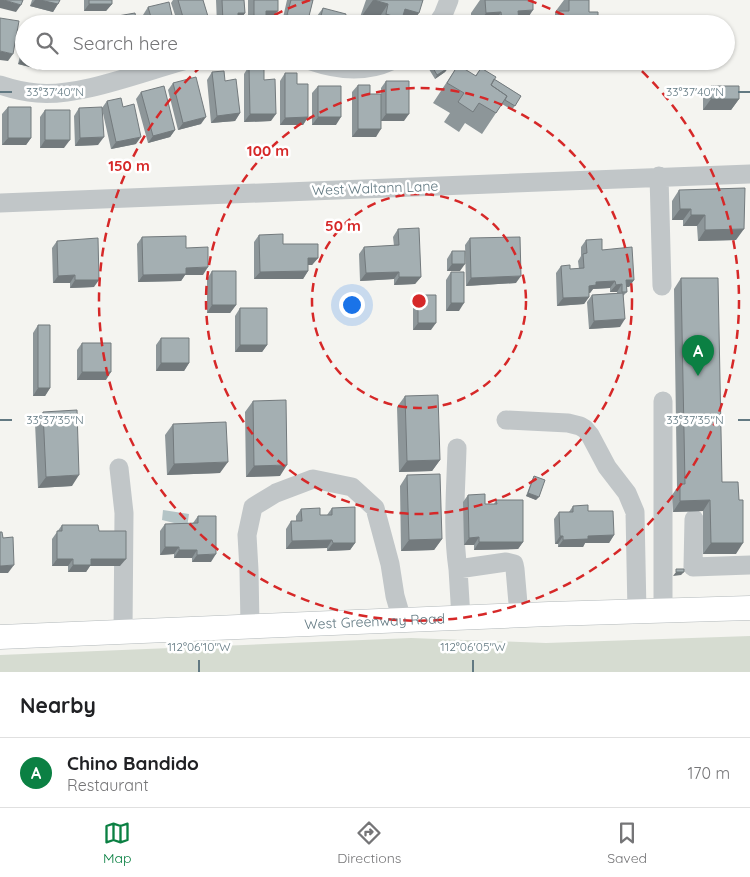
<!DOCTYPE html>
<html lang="en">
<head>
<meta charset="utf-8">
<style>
  body { margin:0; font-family:Quicksand,sans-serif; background:#f6f6f6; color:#202124 }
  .you { position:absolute; left:351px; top:304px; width:18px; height:18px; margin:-12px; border:4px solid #fff; border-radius:50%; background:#1a73e8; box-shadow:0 0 0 8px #1a73e833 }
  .badge { display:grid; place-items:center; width:32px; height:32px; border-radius:50%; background:#0b8043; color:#fff; font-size:16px; font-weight:700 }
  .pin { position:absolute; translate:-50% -41px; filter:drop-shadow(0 1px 2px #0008) }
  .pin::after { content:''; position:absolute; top:26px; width:18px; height:15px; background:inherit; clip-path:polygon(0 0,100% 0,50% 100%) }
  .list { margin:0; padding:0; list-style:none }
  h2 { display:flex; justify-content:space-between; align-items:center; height:65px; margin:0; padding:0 20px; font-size:21px }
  h2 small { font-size:16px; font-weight:400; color:#757577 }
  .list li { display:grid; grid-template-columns:32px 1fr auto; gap:15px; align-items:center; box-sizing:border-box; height:70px; padding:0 20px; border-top:1px solid #e0e0e0 }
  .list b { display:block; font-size:19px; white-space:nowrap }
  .list p { margin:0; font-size:16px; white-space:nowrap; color:#757577 }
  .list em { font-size:16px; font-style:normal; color:#757577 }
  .icon { flex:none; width:28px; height:28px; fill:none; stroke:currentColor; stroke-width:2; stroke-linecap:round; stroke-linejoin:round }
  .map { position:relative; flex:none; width:750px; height:672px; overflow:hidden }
  .search { position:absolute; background:#fff; box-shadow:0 1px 4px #0004; left:15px; right:15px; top:15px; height:55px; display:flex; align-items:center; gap:12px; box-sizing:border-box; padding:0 18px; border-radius:28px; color:#757577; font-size:19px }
  .sheet { height:135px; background:#fff }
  nav { display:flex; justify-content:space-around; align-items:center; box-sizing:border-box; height:70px; border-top:1px solid #e0e0e0; background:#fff; font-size:14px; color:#757577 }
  nav a { display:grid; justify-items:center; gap:2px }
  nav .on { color:#0b8043 }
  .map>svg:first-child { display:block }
</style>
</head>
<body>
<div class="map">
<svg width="750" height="672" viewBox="0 0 750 672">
  <rect width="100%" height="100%" fill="#f4f4f0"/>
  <path fill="#d6dcd1" d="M750 636V672H0V655L411 638 546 643Z"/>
  <path fill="#b4c4c6" d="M163 510 189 514 187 528 182 525 162 520Z"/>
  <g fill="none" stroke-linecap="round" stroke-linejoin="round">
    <defs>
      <g id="major">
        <path id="s1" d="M0 637 549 614 750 608"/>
      </g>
    </defs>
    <use href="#major" stroke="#b2b8ba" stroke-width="25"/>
    <path stroke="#c1c6c8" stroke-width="19" d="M437 24 443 15 449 0
      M311 61C337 70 365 73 391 61
      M0 85C12 89 25 92 37 93 79 97 142 72 183 61
      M659 176 662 286
      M0 203 750 174
      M663 401V611
      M506 420 568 423 580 426 585 429 590 435 607 467 627 493 635 512 637 612
      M457 448C456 488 452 529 458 569L506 562 514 564 515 569 519 615
      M119 468 124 513 123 631
      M694 519 693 567 750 565
      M458 569 461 618
      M250 626 249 570 247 535 253 507 276 493 313 479 352 487 375 508 390 564 395 596 402 620"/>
    <use href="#major" stroke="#fff" stroke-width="24"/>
  </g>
  <path fill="#8d9699" d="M32 0H60L53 12 30 6Z
    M84 0H112V4L106 11H84Z
    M173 0H203L210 24H178L171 3Z
    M216 0H244L245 13 240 20H238L237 24H217Z
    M248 0H278L272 18H266V21L264 24H248Z
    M287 0H313L307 24H288L282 22Z
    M366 0H423L412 24H372L359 20Z
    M480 0H533L524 24H471V13Z
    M564 0H589V12L598 24H550L555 17V12Z
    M148 7 174 24H146L143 15Z
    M323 8 344 24H316L317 16Z
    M112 17 137 24H108Z
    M24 40V61L42 70 18 64Z
    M75 61H99L77 68Z
    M424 61H443L448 68 445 72 435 79Z
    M555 61H578L574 68 554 67Z
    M458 65 475 76 481 68 494 79 521 96 512 110 502 104 482 134 465 123 459 132 444 122 450 113 433 103Z
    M249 66 264 80 271 121 244 122V74Z
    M212 72 225 81 240 113 235 121 211 123 207 80Z
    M285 73 308 117 303 125H280V81Z
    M386 81 404 121H381L376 137H352V92L358 85 370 94H381V88Z
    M173 83 201 124 178 130 168 90Z
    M318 86 336 125H312V93Z
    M711 86 739 99 731 110H703V97Z
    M141 92 175 130 170 137 148 143 136 99Z
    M107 101 123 107 136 144 111 149 102 109 98 145 75 146 74 116 79 108H102Z
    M8 107 31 138 26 145H2V114Z
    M45 110 64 148H40V117Z
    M679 190 736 240 698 241 697 226H683V220H672V201Z
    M398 229 421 277 415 284 394 285V279L360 281 359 254 364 247 394 246 393 237Z
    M259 235 283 244 318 258 312 265H308V271L303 279H254V242Z
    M142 237 186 248 203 275H185L181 281 138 282 137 244Z
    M470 238 516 283 466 286 465 245Z
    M586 240 602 250 634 280 629 287H626L627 292 623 296 620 327 589 329 587 302 592 295 617 293V292H610V288L593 289 590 293H589V297L584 304 557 306 556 273 561 266 570 269H579L578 261 581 256V247Z
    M57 241 94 287 70 288V283H53L52 248Z
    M452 251 460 271H447V259Z
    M212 271 236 305 230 313H207V279Z
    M451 272 459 311H446V280Z
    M681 278 722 482 736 554H703V511L673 512 672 495 677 488 674 289Z
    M418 295 431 330H413V303Z
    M240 308 267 345 262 352H235V316Z
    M38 325 50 388 45 396H33V333Z
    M161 338 189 363 184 371H156V345Z
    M82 343 106 380H77V350Z
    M405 396 440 460 432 471 399 472 397 407Z
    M253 401 280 476 246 477 245 412Z
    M43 412 72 486 38 488 35 423Z
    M173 424 220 473 167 475 165 435Z
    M407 475 442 539 434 550 401 551 400 486Z
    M534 476 536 500 526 496 532 480Z
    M468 495 485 504H494L496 500 523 542 518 549 474 550V545H464L463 502Z
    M573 506 588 511 614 535 609 543H585L583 547H558V544H555L554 519 559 512H569Z
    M332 508 355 543 350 550 327 551V548L286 549V529L291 521H296V516L301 509 320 515H327Z
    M198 516 211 562H192V558H174V554L160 555V531L165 524 193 523Z
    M62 525 99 531 120 566H90L86 572H68V566H52V539Z"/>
  <path fill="#737a7d" d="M0 0H4L21 5 16 12 0 8Z
    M35 0H40L58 4 53 12 30 6Z
    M373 0 388 4 375 24H372L359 20Z
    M89 4H112L106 11H84Z
    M405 9 419 13 412 24H378L386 14Z
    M533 10 524 24H501L502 22 518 11Z
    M266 11H278L272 18H261Z
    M501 12 493 24H478L486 13Z
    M238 13H245L240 20 233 21Z
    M287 15 296 17 291 24 282 22Z
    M254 21H266L264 24H252Z
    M223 22H238L237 24H222Z
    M0 51 13 54 8 61 0 60Z
    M23 57 24 61H43L47 62 42 70 18 64Z
    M82 61H99L77 68Z
    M559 61H578L574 68 554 67Z
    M448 68 445 72 435 79 437 75Z
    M711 99H739L731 110H703Z
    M240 113 235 121 211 123 217 116Z
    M250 114H276L271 121 244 122Z
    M386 114H409L404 121H381Z
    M206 117 201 124 178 130 183 123Z
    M308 117 303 125H280L285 118Z
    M318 117H341L336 125H312Z
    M358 129H381L376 137H352Z
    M175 130 170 137 148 143 153 136Z
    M104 137 98 145 75 146 80 138Z
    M141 137 136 144 111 149 116 142Z
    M8 138H31L26 145H2Z
    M45 140H70L64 148H40Z
    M680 209H691L683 220H672Z
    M691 215H705L697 226H683Z
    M744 229 736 240 698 241 705 230Z
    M308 258H318L312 265H302Z
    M452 264H465L460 271H447Z
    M208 267 203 275H185L181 281 138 282 143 275 186 268Z
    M308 271 303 279H254L260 272Z
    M399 272 394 279 360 281 366 273Z
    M75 275 70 283H53L58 276Z
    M521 276 516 283 466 286 471 278Z
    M399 277H421L415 284 394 285Z
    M75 280H99L94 287 70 288Z
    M626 280H634L629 287H622Z
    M615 281 610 288 593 289 590 293H583L589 286 596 282Z
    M622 284 617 292H610L616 285Z
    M589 297 584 304 557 306 563 298Z
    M451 303H464L459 311H446Z
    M212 305H236L230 313H207Z
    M625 319 620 327 589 329 594 321Z
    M418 323H436L431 330H413Z
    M240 345H267L262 352H235Z
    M161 363H189L184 371H156Z
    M82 372H111L106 380H77Z
    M38 388H50L45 396H33Z
    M440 460 432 471 399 472 407 461Z
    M228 462 220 473 167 475 174 464Z
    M287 465 280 476 246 477 254 466Z
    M79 475 72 486 38 488 46 477Z
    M528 493 539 497 536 500 526 496Z
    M710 500 703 511 673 512 680 501Z
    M614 535 609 543H585L583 547H558L563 540 588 536Z
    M560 536H563L558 544H555Z
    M479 537 474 545H464L469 538Z
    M442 539 434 550 401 551 409 540Z
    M332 540 327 548 286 549 292 541Z
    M479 542H523L518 549 474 550Z
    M333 543H355L350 550 327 551Z
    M711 543H743L736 554H703Z
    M165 547H179L174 554 160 555Z
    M179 550H197L192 558H174Z
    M216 554 211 562H192L197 555Z
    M57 559H73L68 566H52Z
    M91 559H126L120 566H90L86 572H68L73 565Z
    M14 565 8 573H0V566Z
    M676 572H684L681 575 673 576Z"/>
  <path fill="#a4afb2" stroke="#737a7d" d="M4 0H23L21 5Z
    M40 0H60L58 4Z
    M89 0H112V4H89Z
    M178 0H203L210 23 185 24Z
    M222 0H244L245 13H238V22H223Z
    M254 0H278V11H266V21H254Z
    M291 0H313L307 24H294L296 17 287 15Z
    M374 0H423L419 13 405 9 402 19 386 14 388 4Z
    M485 0H533V10L518 11 519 21 502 22 501 12 486 13Z
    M569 0H589V12H598V24H559V11H569Z
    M169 2 174 24H153L148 7Z
    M323 8 346 14 344 24H319Z
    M135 13 137 24H113L112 17Z
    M0 18 19 21 13 54 0 51Z
    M94 21 95 24H84Z
    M429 61H443L448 68 437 75Z
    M458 65 476 76 481 68 496 77 491 85 507 96 496 113 479 103 473 112 458 102 464 93 447 83Z
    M249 66H264V80L275 79 276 114H250Z
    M224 71 225 81 236 79 240 113 217 116 212 72Z
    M285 73H297V84H308V117L285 118Z
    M196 77 206 117 183 123 173 83Z
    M494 79 521 96 515 106 505 100 507 96 491 85Z
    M386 81H409V114H386Z
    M358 85H370V94H381V129H358Z
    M164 86 175 130 153 136 141 92Z
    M318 86H341V117H318Z
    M711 86H739V99H711Z
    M121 98 123 107 134 104 141 137 116 142 107 101Z
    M8 107H31V138H8Z
    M102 107 104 137 80 138 79 108Z
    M45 110H70V140H45Z
    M745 188 744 229 705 230V215H691V209H680L679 190Z
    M419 228 421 277H399V272L366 273 364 247 399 245 398 229Z
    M283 234V244H318V258H308V271L260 272 259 235Z
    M186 236V248L208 247V267L186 268V274L143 275 142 237Z
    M520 237 521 276 471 278 470 238Z
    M98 238 99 280H75V275L58 276 57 241Z
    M602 239V250L632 247 634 280H626L627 292H622V284L616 285 615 281 596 282V285L589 286V297L563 298 561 266 570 265V269L584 268 583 254 587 253 586 240Z
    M452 251H465V264H452Z
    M212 271H236V305H212Z
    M451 272H464V303H451Z
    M681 278H718L722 482H738L739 500H743V543H711L710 500 680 501V484H685Z
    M623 293 625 319 594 321 592 295Z
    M418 295H436V323H418Z
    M240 308H267V345H240Z
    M38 325H50V388H38Z
    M161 338H189V363H161Z
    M82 343H111V372H82Z
    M438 395 440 460 407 461 405 396Z
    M286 400 287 465 254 466 253 401Z
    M77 410 79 475 46 477 43 412Z
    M226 422 228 462 174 464 173 424Z
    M440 474 442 539 409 540 407 475Z
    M534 476 545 480 539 497 528 493Z
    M485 494V504H497L496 500H523V542H479V537L469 538 468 495Z
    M588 505V511H613L614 535 588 536V539L563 540V536H560L559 512H573V506Z
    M355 507V543H333L332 540 292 541 291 521H302L301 509 320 508V515H332V508Z
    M198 516H216V554L197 555V550H179V547H165V524L198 523Z
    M62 525H98L99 531H126V559H91V565H73V559H57V531H62Z
    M0 532H2L3 538 13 537 14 565 0 566Z
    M676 569H684V572H676Z"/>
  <path fill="none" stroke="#627982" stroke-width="2" d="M0 92H12M738 92H750M0 420H12M738 420H750M199 660V672M473 660V672"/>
  <g fill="none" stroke="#d62828" stroke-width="2.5" stroke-dasharray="9 6">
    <circle cx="419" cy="301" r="107"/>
    <circle cx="419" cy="301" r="213"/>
    <path d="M261 22A320 320 0 0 1 310 0M528 0A320 320 0 0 1 577 22M631 61A320 320 0 1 1 207 61"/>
  </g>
  <g text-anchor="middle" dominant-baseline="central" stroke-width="5" stroke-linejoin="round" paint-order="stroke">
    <g font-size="14" fill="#627982" stroke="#fff">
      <text transform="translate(375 188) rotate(-2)">West Waltann Lane</text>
      <text stroke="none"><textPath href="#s1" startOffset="375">West Greenway Road</textPath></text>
    </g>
  </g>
  <g font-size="12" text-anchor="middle" fill="#627982" stroke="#fff" stroke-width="5" stroke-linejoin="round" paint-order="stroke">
    <text x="55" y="96">33°37'40"N</text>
    <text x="695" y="96">33°37'40"N</text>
    <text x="55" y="424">33°37'35"N</text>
    <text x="695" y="424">33°37'35"N</text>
    <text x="199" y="651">112°06'10"W</text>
    <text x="473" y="651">112°06'05"W</text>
  </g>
  <circle cx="419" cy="301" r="8" fill="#d62828" stroke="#fff" stroke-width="2.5"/>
  <g font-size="15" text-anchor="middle" font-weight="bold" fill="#d62828" stroke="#fff" stroke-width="5" stroke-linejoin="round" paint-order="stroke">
    <text x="268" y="156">100 m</text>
    <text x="129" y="171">150 m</text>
    <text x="343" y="231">50 m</text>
  </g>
</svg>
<div class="you"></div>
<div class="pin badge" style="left:698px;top:376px">A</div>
<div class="search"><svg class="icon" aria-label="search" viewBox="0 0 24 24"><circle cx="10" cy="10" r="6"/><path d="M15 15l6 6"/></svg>Search here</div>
</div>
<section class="sheet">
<h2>Nearby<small></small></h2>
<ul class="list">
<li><span class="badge">A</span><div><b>Chino Bandido</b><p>Restaurant</p></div><em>170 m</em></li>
</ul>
</section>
<nav>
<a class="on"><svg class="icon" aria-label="map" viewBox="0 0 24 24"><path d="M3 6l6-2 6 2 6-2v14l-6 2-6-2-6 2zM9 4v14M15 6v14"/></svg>Map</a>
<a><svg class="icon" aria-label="directions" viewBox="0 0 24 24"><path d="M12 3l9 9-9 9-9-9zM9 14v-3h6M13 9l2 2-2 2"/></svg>Directions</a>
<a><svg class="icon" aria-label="saved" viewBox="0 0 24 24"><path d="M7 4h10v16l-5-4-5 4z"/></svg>Saved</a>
</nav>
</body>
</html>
